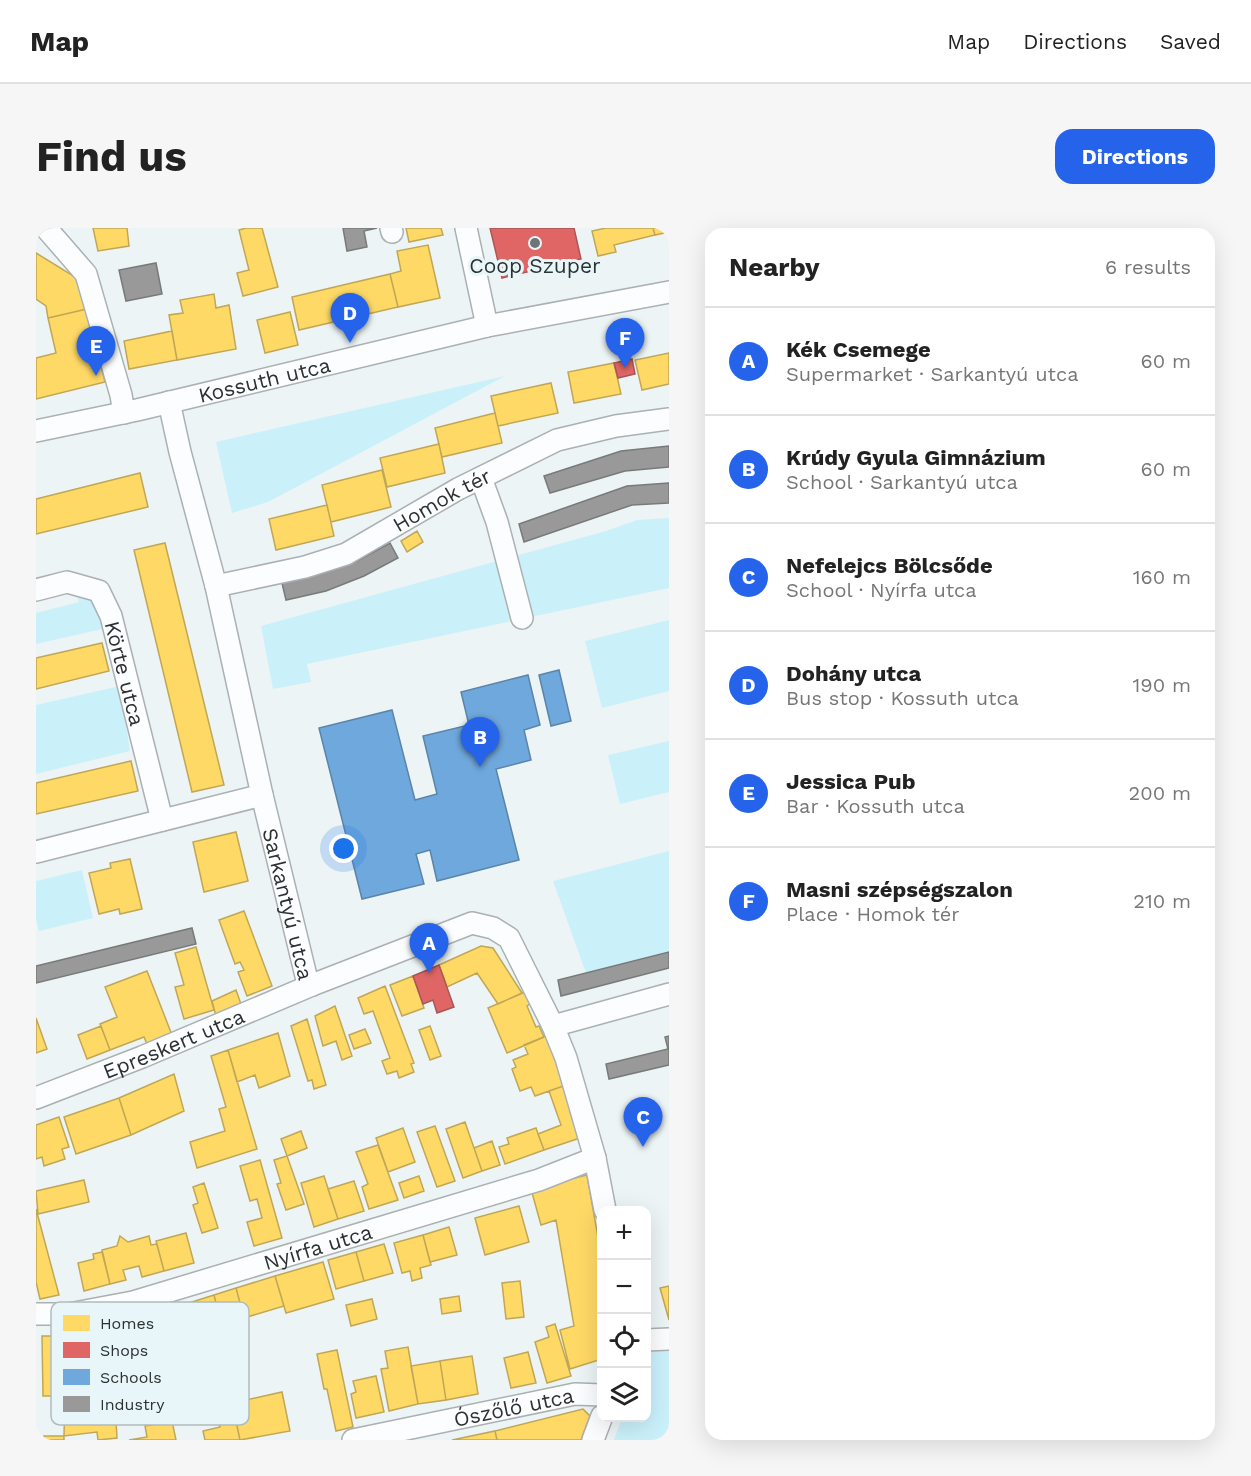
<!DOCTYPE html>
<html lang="en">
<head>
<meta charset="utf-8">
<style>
  body { margin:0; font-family:"Work Sans",sans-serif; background:#f6f6f6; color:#222 }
  .controls { position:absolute; right:18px; bottom:18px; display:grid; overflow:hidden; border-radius:12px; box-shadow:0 6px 24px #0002 }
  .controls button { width:54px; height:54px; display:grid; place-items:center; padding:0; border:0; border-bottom:2px solid #e0e0e0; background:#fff; color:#222; font:30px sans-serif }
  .you { position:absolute; left:308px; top:621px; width:21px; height:21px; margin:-15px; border:4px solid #fff; border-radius:50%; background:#1a73e8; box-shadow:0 0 0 9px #1a73e833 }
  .badge { display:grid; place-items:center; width:39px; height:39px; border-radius:50%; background:#2563eb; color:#fff; font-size:20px; font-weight:700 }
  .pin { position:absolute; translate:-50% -50px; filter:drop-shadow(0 2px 3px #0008) }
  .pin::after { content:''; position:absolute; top:32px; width:21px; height:18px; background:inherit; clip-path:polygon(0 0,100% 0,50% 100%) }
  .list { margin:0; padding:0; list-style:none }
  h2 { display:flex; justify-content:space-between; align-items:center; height:78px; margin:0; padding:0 24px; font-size:26px }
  h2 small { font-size:20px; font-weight:400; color:#767676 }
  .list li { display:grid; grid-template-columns:39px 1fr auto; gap:18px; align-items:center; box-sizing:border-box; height:108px; padding:0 24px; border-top:2px solid #e0e0e0 }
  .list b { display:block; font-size:22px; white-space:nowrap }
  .list p { margin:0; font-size:20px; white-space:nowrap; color:#767676 }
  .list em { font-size:20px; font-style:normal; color:#767676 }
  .icon { flex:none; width:33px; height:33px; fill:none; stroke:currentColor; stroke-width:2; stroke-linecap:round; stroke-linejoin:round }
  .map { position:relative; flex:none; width:633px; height:1212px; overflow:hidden; border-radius:18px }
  header { display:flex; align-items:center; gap:36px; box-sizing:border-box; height:84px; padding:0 30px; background:#fff; border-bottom:2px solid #e0e0e0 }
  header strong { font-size:28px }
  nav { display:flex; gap:33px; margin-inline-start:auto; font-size:21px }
  .intro { display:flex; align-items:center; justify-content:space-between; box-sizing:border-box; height:144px; padding:0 36px }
  h1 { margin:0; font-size:42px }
  .button { padding:15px 27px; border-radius:18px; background:#2563eb; color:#fff; font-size:21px; font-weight:700 }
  main { display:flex; gap:36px; padding:0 36px }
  aside { flex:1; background:#fff; border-radius:18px; box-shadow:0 6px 24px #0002 }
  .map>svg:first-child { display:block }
</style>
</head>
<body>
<header>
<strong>Map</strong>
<nav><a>Map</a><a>Directions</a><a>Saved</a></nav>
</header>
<div class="intro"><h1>Find us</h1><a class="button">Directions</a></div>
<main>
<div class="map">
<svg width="633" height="1212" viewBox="0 0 633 1212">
  <rect width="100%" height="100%" fill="#ecf4f6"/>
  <path fill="#caf1fa" d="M469 148 232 274 196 285 180 214Z
    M633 290V360L271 436 275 454 237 461 225 398 570 303 601 292Z
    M38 361 55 364 71 400 0 416V385L43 374Z
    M633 392V463L566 480 549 413Z
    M84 458 94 523 0 546V477Z
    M633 513V564L584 576 572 527Z
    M633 623V724L550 745 517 653Z
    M46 642 57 690 3 703 0 691V653Z
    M633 1111V1212H578L586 1190H610L611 1123 614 1113Z"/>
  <path fill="#ffd966" stroke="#c0a756" stroke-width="1.5" d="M57 0H91L93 18 62 23Z
    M210 0H226L242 59 207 68 201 45 213 42 203 2Z
    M370 0H405L407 7 373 14Z
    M570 0H617L619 7 578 17 580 24 562 28 556 3Z
    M617 0H633V4L619 7Z
    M392 17 404 70 362 79 354 46 365 43 361 23Z
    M0 25 44 52 51 81 12 90 10 78 0 71Z
    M354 46 362 79 263 102 256 69Z
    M178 66 180 80 193 77 200 121 141 132 133 87 147 85 144 72Z
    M51 81 69 154 0 171V130L20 125 12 90Z
    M254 84 262 117 229 125 221 92Z
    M136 103 141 132 93 141 88 113Z
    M633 125V156L606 162 599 132Z
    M578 135 585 166 538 175 532 144Z
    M515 155 522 185 462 198 455 168Z
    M459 185 466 215 406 229 399 200Z
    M403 216 409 245 351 259 344 230Z
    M346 242 355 279 295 294 286 257Z
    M104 245 112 279 0 306V271Z
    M291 277 298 308 240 322 233 291Z
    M381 303 387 314 371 324 365 313Z
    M129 315 188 557 156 564 98 322Z
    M66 415 73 443 0 461V430Z
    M95 533 102 563 0 586V555Z
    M200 604 212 653 168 664 157 614Z
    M94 631 106 681 84 686 83 681 63 686 53 645 75 640 74 635Z
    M208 683 236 758 211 768 202 744 208 742 204 734 199 736 183 692Z
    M445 718 457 720 486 765 462 776 441 745 411 759 403 737Z
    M160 719 178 782 148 791 139 759 148 757 139 725Z
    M111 743 136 807 111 816 108 809 74 822 64 796 81 789 69 759Z
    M377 748 388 780 366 788 354 757Z
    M349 758 378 835 375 836 378 844 363 850 361 843 351 846 346 833 354 830 337 783 328 786 322 770Z
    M200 762 205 776 180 788 176 773Z
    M489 764 494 776 491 778 500 799 503 798 508 809 471 825 452 780Z
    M299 778 316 828 306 832 300 813 287 818 279 788Z
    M0 790 11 821 0 825Z
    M271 791 290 857 278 861 276 852 272 853 255 798Z
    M65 798 74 822 51 831 42 807Z
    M394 798 405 828 394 832 383 802Z
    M329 801 335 815 318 821 313 807Z
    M242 805 254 848 223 860 219 847 201 854 192 822Z
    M515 806 533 856 499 868 495 859 484 863 476 841 480 839 477 832 492 826 488 817Z
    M192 822 221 921 161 940 154 914 189 903 183 881 190 879 175 828Z
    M138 846 148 883 95 907 83 870Z
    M533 856 550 908 508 922 502 906 525 897 513 863Z
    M83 870 95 907 40 926 28 889Z
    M23 889 33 919 26 921 29 931 8 938 6 929 0 931V897Z
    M429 894 446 943 427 950 410 901Z
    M399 898 419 953 401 959 381 904Z
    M367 900 379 934 352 944 340 910Z
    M500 900 508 922 469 936 463 919 473 916 471 910Z
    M265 903 271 920 251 928 245 911Z
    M456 913 464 937 446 943 438 920Z
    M342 917 362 972 333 981 326 959 332 956 320 924Z
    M251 928 268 976 250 982 241 956 245 955 238 932Z
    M224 932 246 1010 218 1018 211 994 226 990 221 971 214 973 204 938Z
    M551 947 566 1032V1131L534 1141 524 1102 538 1098 520 992 505 997 495 961Z
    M288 948 302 991 278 999 265 955Z
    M383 948 388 963 368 970 363 955Z
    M48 952 53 974 2 986 0 963Z
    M318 953 328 983 302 991 292 961Z
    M168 955 182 1000 166 1005 157 977 162 975 157 959Z
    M483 978 493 1014 449 1027 439 990Z
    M0 981 23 1067 4 1071 0 1054Z
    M413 999 421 1027 394 1034 387 1007Z
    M150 1005 158 1035 128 1043 120 1013Z
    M387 1007 395 1037 384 1040 386 1050 376 1053 374 1043 366 1045 358 1015Z
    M84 1008 92 1014 113 1008 115 1017 121 1016 128 1043 106 1049 103 1038 87 1042 90 1052 74 1056 66 1022 81 1018Z
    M348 1016 357 1045 328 1053 320 1024Z
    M66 1024 74 1056 48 1063 42 1035 58 1031 57 1026Z
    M320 1024 328 1053 300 1061 292 1032Z
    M287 1034 298 1071 250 1085 239 1048Z
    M239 1048 248 1078 208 1090 200 1060Z
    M484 1053 488 1089 470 1091 466 1055Z
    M633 1058V1092L624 1060Z
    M200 1060 211 1101 188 1107 178 1067Z
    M178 1067 188 1107 147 1118 137 1080Z
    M423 1068 425 1083 406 1086 404 1071Z
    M336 1071 341 1091 315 1098 310 1077Z
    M519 1096 535 1148 511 1155 499 1114 513 1109 510 1099Z
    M6 1108H28L29 1168H7Z
    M372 1119 382 1176 353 1183 345 1141 352 1140 349 1123Z
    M301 1122 317 1199 300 1203 291 1161H288L281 1126Z
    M492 1124 500 1155 475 1160 468 1130Z
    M436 1128 442 1166 410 1172 404 1133Z
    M404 1133 410 1172 382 1176 375 1138Z
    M340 1148 348 1184 320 1190 315 1166 320 1164 317 1153Z
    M192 1153 204 1212H169L167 1203 184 1199 175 1157Z
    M78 1156 81 1210 62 1212 61 1204 28 1208 29 1168Z
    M246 1164 254 1203 204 1212 196 1175Z
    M547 1181 554 1188 545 1212H461L459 1203Z
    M136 1193 140 1212H93L111 1209 109 1198Z
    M459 1203 461 1212H416Z
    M8 1208H28V1212H8Z"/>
  <path fill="#e06666" stroke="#aa5656" stroke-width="1.5" d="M454 0H538L545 31 466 50Z
    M596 131 599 146 582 150 578 135Z
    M403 737 418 779 401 785 397 772 387 776 377 748Z"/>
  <path fill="#6fa8dc" stroke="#5b84a9" stroke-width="1.5" d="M523 442 535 493 515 498 503 447Z
    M492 447 504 497 488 502 495 532 460 541 483 632 401 653 394 622 380 626 388 656 326 671 283 500 356 482 379 572 401 566 387 508 433 497 425 464Z"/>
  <path fill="#999" stroke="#787a7a" stroke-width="1.5" d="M307 0H341L328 3 331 19 311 23Z
    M120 35 126 66 90 73 83 42Z
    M633 218V239L589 243 514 265 508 248 585 223Z
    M633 255V275L596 277 488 314 483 296 591 258Z
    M354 315 362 330 328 348 290 363 250 372 246 355 284 346 321 333Z
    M156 700 160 716 0 755V738Z
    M633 724V740L525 768 522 752Z
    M633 808V837L573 851 570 836 632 821 629 809Z"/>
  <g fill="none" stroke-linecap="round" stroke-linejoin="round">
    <defs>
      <g id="minor">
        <path d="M10 0 50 46 85 167 88 185"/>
        <path d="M355 0 356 4"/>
        <path d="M430 0 451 98"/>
        <path id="s1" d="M133 174 144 224 180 358 226 567 271 752 276 757"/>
        <path id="s2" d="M0 203 101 182 451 98 633 64"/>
        <path d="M445 250 461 294 486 390"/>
        <path id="s3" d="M180 358 269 339 310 326 422 261 521 212 580 198 633 191"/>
        <path id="s4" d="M0 362 31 354 63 363 75 388 126 592"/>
        <path d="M0 624 226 567"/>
        <path d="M517 798 633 766"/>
        <path id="s5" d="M0 870 106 829 276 757 436 695 457 700 473 710 517 798 530 830 559 930 569 982"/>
        <path id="s6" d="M0 1086H33L97 1074 503 952 559 930"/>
        <path d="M610 1112 633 1111"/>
        <path id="s7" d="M317 1212 539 1166 566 1167"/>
        <path d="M557 1212 566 1188"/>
      </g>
    </defs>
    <use href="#minor" stroke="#abb0b2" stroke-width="24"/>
    <use href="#minor" stroke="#fcfdfe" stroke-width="21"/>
  </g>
  <circle fill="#6f7577" stroke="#e9f6f9" stroke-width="2" cx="499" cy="15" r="6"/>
  <g text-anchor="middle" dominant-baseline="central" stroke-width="6" stroke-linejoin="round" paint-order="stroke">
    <g font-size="21" fill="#2c3132" stroke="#e9f6f9">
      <text x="499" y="37">Coop Szuper</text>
    </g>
    <g font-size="21" fill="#2c3132" stroke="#e9f6f9">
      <text stroke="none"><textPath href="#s2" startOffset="234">Kossuth utca</textPath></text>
      <text stroke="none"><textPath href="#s3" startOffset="244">Homok tér</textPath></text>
      <text stroke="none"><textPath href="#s4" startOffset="152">Körte utca</textPath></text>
      <text stroke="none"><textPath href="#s1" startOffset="516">Sarkantyú utca</textPath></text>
      <text stroke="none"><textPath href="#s5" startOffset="148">Epreskert utca</textPath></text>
      <text stroke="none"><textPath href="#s6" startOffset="291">Nyírfa utca</textPath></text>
      <text stroke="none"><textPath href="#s7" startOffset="164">Ószőlő utca</textPath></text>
    </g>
  </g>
  <rect x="15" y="1074" width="198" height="123" rx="9" fill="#e9f6f9" stroke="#b0bbbd" stroke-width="1.5"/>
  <rect x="27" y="1087" width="27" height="16" fill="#ffd966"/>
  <rect x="27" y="1114" width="27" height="16" fill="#e06666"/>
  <rect x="27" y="1141" width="27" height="16" fill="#6fa8dc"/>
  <rect x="27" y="1168" width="27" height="16" fill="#999"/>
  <g font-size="16" fill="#2c3132">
    <text x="64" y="1101">Homes</text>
    <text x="64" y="1128">Shops</text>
    <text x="64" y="1155">Schools</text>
    <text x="64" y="1182">Industry</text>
  </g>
</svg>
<div class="controls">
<button>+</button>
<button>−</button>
<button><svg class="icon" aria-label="locate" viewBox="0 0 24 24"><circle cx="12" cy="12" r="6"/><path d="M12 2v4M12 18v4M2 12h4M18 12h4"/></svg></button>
<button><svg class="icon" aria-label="layers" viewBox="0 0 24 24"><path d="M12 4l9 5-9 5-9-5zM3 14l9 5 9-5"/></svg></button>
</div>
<div class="you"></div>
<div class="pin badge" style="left:393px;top:745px">A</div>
<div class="pin badge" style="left:444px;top:539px">B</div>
<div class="pin badge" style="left:607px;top:919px">C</div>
<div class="pin badge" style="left:314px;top:115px">D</div>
<div class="pin badge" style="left:60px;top:148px">E</div>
<div class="pin badge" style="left:589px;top:140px">F</div>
</div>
<aside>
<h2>Nearby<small>6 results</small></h2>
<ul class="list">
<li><span class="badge">A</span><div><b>Kék Csemege</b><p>Supermarket · Sarkantyú utca</p></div><em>60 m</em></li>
<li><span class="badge">B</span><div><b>Krúdy Gyula Gimnázium</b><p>School · Sarkantyú utca</p></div><em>60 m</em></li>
<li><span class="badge">C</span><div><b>Nefelejcs Bölcsőde</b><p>School · Nyírfa utca</p></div><em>160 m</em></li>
<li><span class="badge">D</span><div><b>Dohány utca</b><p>Bus stop · Kossuth utca</p></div><em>190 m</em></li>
<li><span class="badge">E</span><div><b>Jessica Pub</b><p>Bar · Kossuth utca</p></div><em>200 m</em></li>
<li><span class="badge">F</span><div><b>Masni szépségszalon</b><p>Place · Homok tér</p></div><em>210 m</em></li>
</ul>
</aside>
</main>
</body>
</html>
